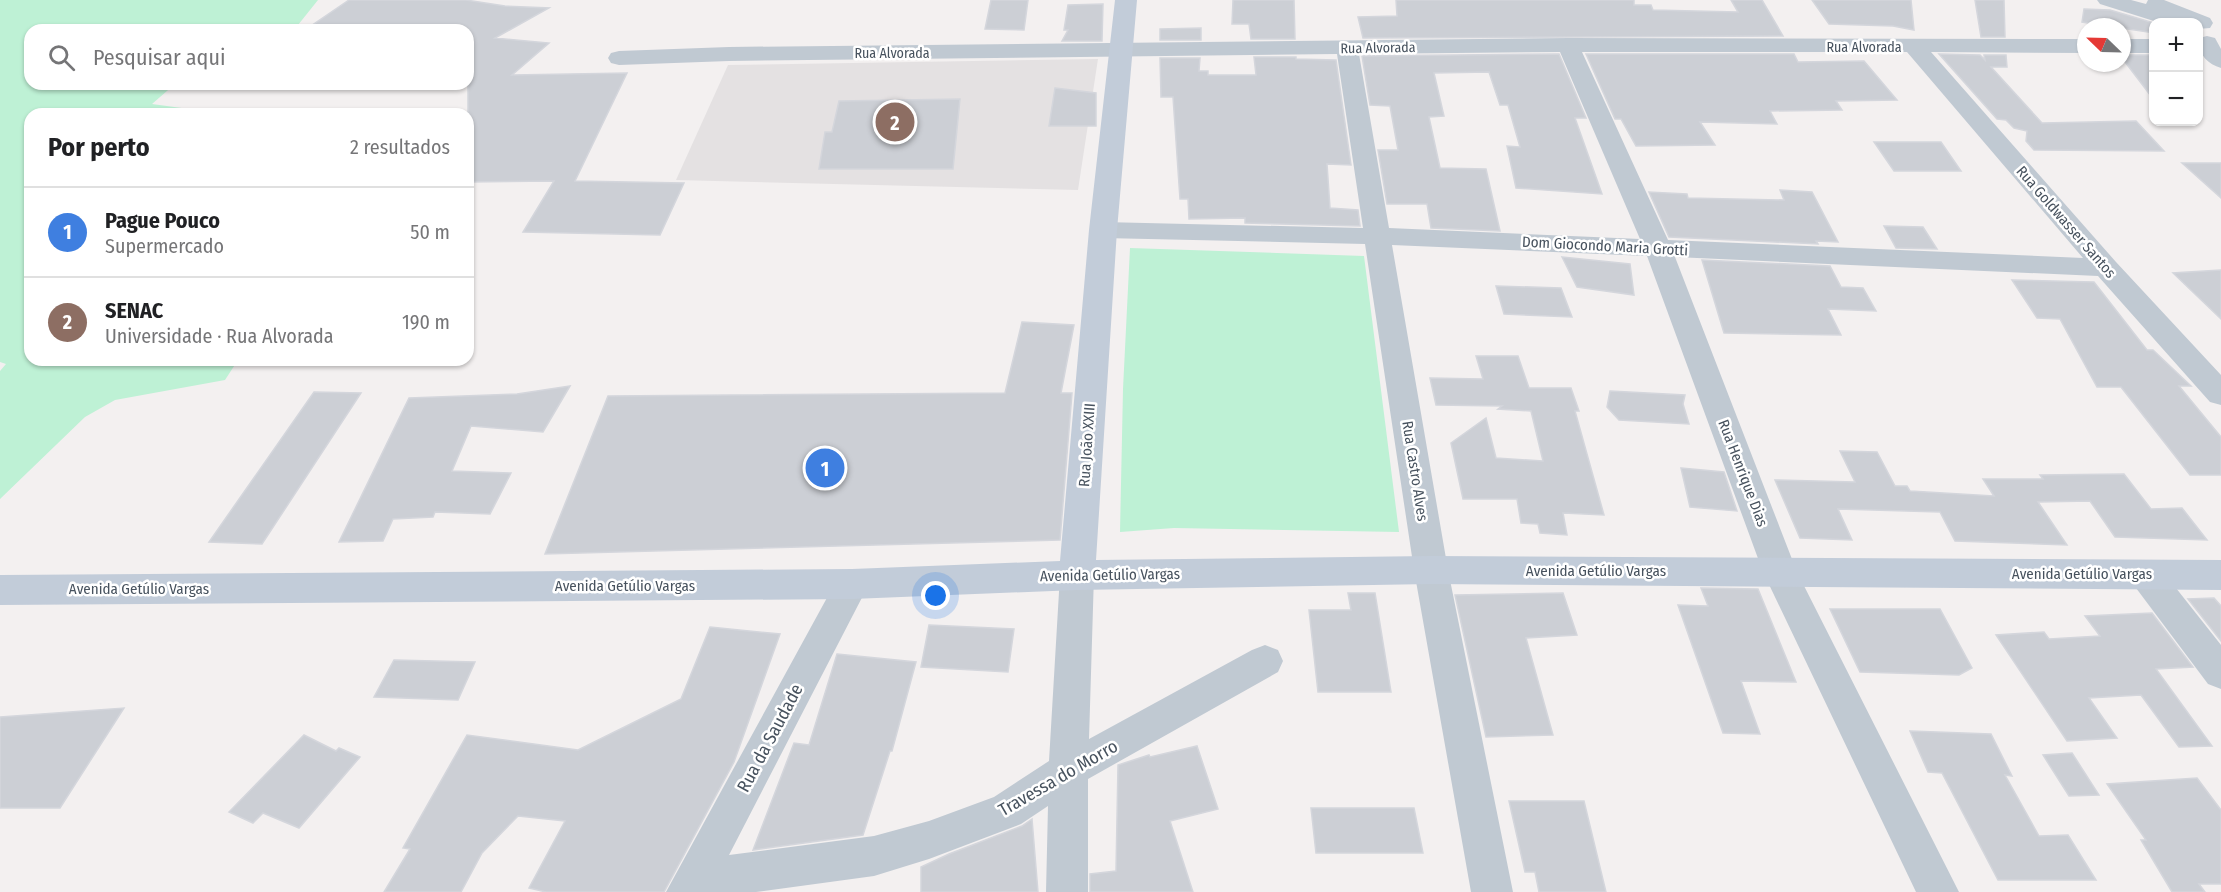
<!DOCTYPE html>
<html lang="pt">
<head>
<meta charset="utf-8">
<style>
  body { margin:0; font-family:"Fira Sans Condensed",sans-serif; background:#f6f6f6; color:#202124 }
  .controls { position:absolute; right:18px; top:18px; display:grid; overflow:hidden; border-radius:12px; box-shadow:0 2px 4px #0004 }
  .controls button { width:54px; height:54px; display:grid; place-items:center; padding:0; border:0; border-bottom:2px solid #e0e0e0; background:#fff; color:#202124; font:30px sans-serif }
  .compass { position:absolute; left:2077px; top:18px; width:54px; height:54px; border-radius:50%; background:#fff; box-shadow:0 2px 4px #0004; rotate:293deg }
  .you { position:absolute; left:936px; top:596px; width:21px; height:21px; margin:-15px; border:4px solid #fff; border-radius:50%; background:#1a73e8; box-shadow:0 0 0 9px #1a73e833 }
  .badge { display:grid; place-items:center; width:39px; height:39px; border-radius:50%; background:#ea580c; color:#fff; font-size:20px; font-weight:700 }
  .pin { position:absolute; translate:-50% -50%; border:3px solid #fff; box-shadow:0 2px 6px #0006 }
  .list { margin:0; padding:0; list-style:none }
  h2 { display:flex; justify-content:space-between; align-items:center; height:78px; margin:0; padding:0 24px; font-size:26px }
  h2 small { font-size:20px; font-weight:400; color:#757577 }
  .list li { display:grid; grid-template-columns:39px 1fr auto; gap:18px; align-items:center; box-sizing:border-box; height:90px; padding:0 24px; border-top:2px solid #e0e0e0 }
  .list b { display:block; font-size:22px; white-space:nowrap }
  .list p { margin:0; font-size:20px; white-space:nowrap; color:#757577 }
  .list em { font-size:20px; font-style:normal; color:#757577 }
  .icon { flex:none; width:33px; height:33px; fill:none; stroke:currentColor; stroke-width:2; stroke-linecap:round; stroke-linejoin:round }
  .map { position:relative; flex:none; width:2221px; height:892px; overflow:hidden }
  .search { position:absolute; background:#fff; box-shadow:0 2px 4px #0004; left:24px; top:24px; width:450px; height:66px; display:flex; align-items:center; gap:15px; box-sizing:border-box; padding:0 21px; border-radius:18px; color:#757577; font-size:22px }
  .panel { position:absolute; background:#fff; box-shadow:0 2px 4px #0004; left:24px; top:108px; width:450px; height:258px; border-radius:18px }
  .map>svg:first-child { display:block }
</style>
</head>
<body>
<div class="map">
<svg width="2221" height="892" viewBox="0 0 2221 892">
  <rect width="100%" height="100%" fill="#f3f0f0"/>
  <path fill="#e4e1e2" d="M1098 59 1078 190 676 180 728 65Z"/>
  <path fill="#bef1d5" d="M0 0H318L294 30H30V84H175L152 104 226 114H30V360H238L225 380 115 400 85 417 0 499V371L6 364 0 362Z
    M1130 248 1364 256 1399 532 1174 528 1120 532 1123 389Z"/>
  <path fill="#cccfd5" stroke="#d4d6dc" stroke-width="1.5" d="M349 0H466L505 6 549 8 495 38 549 43 512 75 627 73 575 181 684 183 660 235 523 232 554 181 468 182V30H305Z
    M991 0H1028L1024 30 985 29Z
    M1233 0H1294L1295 39H1251L1249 24H1232Z
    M1396 0H1634V5H1651L1653 10 1738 12 1731 0H1762L1783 36 1363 38 1358 17 1397 16Z
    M1812 0H1911L1914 30 1893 26 1829 24Z
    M1975 0H2004L2005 37H1981Z
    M1103 4 1102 41H1062L1068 30H1064L1068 5Z
    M2084 9 2110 10 2154 23V33L2082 22Z
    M1201 28V40H1160V29Z
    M1559 54 1586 118H1575L1602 194 1516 188 1507 146 1520 147 1508 105H1500L1489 72 1434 73 1444 116 1429 117 1440 168 1486 169 1500 231 1431 228 1427 204H1387L1378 150H1398L1390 106 1370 105 1362 56Z
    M1586 54H1794L1798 62 1864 61 1897 100 1836 101 1842 110 1770 111 1777 124 1700 122 1715 145 1636 146 1621 119H1615Z
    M1939 54 1980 55 1985 60 1984 55H2006L2007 67H1991L2042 123 2136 121 2164 151 2034 150 2026 141 2027 131 2014 128 2006 120 1997 119Z
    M2122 55H2154V100L2122 58Z
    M1254 57H1296V59L1336 60 1351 165 1327 164 1330 208 1358 210 1360 226 1245 223V218L1189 219 1188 199H1180L1173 97H1161L1160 58H1200L1199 71H1208V75H1256Z
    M1055 88 1096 93V126H1049Z
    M960 99 953 169H819L825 132H832L839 101Z
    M1874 142H1941L1961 171H1894Z
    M2182 163H2221V198Z
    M1780 190 1812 192 1838 242 1816 241 1818 244 1669 237 1649 192 1687 194 1688 198 1784 200Z
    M1884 226 1923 227 1937 249 1896 248Z
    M1562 257 1630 264 1634 295 1577 287Z
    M1702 260 1830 266 1841 287 1863 288 1876 311 1828 309 1841 335 1724 333Z
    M2221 270V319L2173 273Z
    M2012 280 2094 282 2147 350H2153L2191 386H2179L2221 437V475H2190L2121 387H2097L2060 319 2037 318Z
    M1496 286 1561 288 1572 317 1504 314Z
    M1022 322 1074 325 1061 393H1072L1060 540 545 554 608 396 1005 393Z
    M1476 356H1518L1529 388H1571L1579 411H1575L1604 515 1563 513 1567 535 1540 533 1538 524 1521 523 1517 499H1463L1451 443 1486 418 1496 458 1543 461 1531 411 1498 409 1502 406 1436 405 1430 378 1483 379Z
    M570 386 543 432 471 426 452 471 511 473 490 514 435 512 433 517 393 519 383 541 339 542 409 398 517 394Z
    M1610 391 1685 395 1683 404 1689 424 1619 420 1607 407Z
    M314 392 361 393 262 544 209 542Z
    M1840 451 1877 452 1895 486H1907L1910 491 1994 496 1983 479H2043L2040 475 2124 474 2151 509 2182 508 2207 540 2115 537 2090 501 2038 502 2067 545 1955 541 1940 512 1838 509 1852 540 1800 538 1775 480 1855 482Z
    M1681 468 1724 472 1737 511 1690 507Z
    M1701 588 1758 589 1796 682 1741 681 1760 734 1723 733 1678 605 1708 606Z
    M1348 593H1375L1391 692H1318L1309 610H1351Z
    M1563 593 1577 635 1526 638 1553 735 1486 737 1455 595Z
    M2214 598 2221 606V641L2188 599Z
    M1830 609H1940L1972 668 1959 675 1860 672Z
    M2152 613 2193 667 2156 669 2212 746 2179 747 2141 695 2089 698 2117 738 2067 741 1996 635 2044 632 2049 639 2100 636 2085 616Z
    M929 625 1014 629 1008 672 921 667Z
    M710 627 780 634 734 762 664 892H546L529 888 565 821 518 816 482 853 461 892H384L410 849 403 848 467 735 578 750 681 699Z
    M837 654 916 662 892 751H890L863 835 753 850 794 743 809 745Z
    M394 660 475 662 458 700 374 697Z
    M124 708 60 808H0V717Z
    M1910 731 1991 734 2012 776 2005 775 2039 836 2068 835 2096 880H1998L1942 773 1928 772Z
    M304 735 336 751 339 748 360 757 299 828 263 813 253 823 229 812Z
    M1197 746 1218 809 1170 821 1193 892H1090V874L1116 871 1118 765 1149 755 1150 757Z
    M2072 753 2099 795 2069 796 2043 755Z
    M2197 778 2221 810V884H2199L2205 892H2172L2141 840H2146L2107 784Z
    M1509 801H1584L1606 892H1539L1535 872H1525Z
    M1311 808H1414L1423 853H1316Z
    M1032 819 1038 892H921V867L949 854 1022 826Z"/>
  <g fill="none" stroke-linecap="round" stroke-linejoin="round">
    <path fill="#c0c9d2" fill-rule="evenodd" d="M2097 0H2131L2146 4 2148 0H2164L2210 18 2213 23 2210 28 2198 29V22H2157L2100 4Z
      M2207 36 2215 38 2221 49V68C2207 64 2197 53 2199 38Z
      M1568 38 2086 39V53L1931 52 2116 262 2221 375V405L2210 402 2098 276 1675 257 1797 572 1959 892H1916L1763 572 1647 256 1392 245 1448 570 1513 892H1471L1414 570 1365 244 1103 238 1094 236 1090 230 1094 224 1103 222 1363 228 1337 54 729 61 619 65 611 63 608 58 611 53 619 51 729 47ZM1560 52 1640 239 1389 228 1359 54ZM1582 52H1907L2083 258 1668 240Z
      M2122 39H2154V53H2122Z
      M2145 560 2157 564 2221 645V689L2208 684 2133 584 2128 574 2133 564Z
      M1077 561 1089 565 1094 575 1089 739 1252 650 1265 645 1278 650 1283 661 1278 672 1088 779V892H1046L1048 806 1021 824 929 859 874 876 756 892H666L840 574 852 570 864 574 869 584 729 855 874 836 929 821 994 797 1049 761 1060 575 1065 565Z"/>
    <path fill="#c2ccd9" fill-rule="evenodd" d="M1115 0H1137L1117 230 1096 560 1431 556 2221 560V590L1431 584 1077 590 852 599 0 605V575L852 569 1060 561 1089 230Z"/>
  </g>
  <g text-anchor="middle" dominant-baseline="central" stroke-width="5" stroke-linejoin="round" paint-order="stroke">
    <g font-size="14" fill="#47525e" stroke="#fff">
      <text x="1864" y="47">Rua Alvorada</text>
      <text transform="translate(1378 48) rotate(-1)">Rua Alvorada</text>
      <text x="892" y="53">Rua Alvorada</text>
    </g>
    <g font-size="15" fill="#47525e" stroke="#fff">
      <text transform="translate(2066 222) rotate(49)">Rua Goldwasser Santos</text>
      <text transform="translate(1605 246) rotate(3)">Dom Giocondo Maria Grotti</text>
      <text transform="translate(1087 445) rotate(-86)">Rua João XXIII</text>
      <text transform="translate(1415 471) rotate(81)">Rua Castro Alves</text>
      <text transform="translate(1743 473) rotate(69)">Rua Henrique Dias</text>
      <text x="1596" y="571">Avenida Getúlio Vargas</text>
      <text x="2082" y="574">Avenida Getúlio Vargas</text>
      <text transform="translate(1110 575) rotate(-1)">Avenida Getúlio Vargas</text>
      <text x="625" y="586">Avenida Getúlio Vargas</text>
      <text x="139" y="589">Avenida Getúlio Vargas</text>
    </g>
    <g font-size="18" fill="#47525e" stroke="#fff">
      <text transform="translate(770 738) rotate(-62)">Rua da Saudade</text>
      <text transform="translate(1058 778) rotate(-30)">Travessa do Morro</text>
    </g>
  </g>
</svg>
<div class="controls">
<button>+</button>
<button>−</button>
</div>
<svg class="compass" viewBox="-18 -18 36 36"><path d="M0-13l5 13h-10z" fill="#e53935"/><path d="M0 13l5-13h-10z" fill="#757577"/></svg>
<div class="you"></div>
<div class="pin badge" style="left:825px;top:468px;background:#3f7fe0">1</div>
<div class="pin badge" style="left:895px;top:122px;background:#8d6e63">2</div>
<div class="search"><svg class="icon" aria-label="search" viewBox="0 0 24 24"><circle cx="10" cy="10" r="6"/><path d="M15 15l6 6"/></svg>Pesquisar aqui</div>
<section class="panel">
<h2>Por perto<small>2 resultados</small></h2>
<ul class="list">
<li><span class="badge" style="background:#3f7fe0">1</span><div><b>Pague Pouco</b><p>Supermercado</p></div><em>50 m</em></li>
<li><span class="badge" style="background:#8d6e63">2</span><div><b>SENAC</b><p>Universidade · Rua Alvorada</p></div><em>190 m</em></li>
</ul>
</section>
</div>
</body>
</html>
